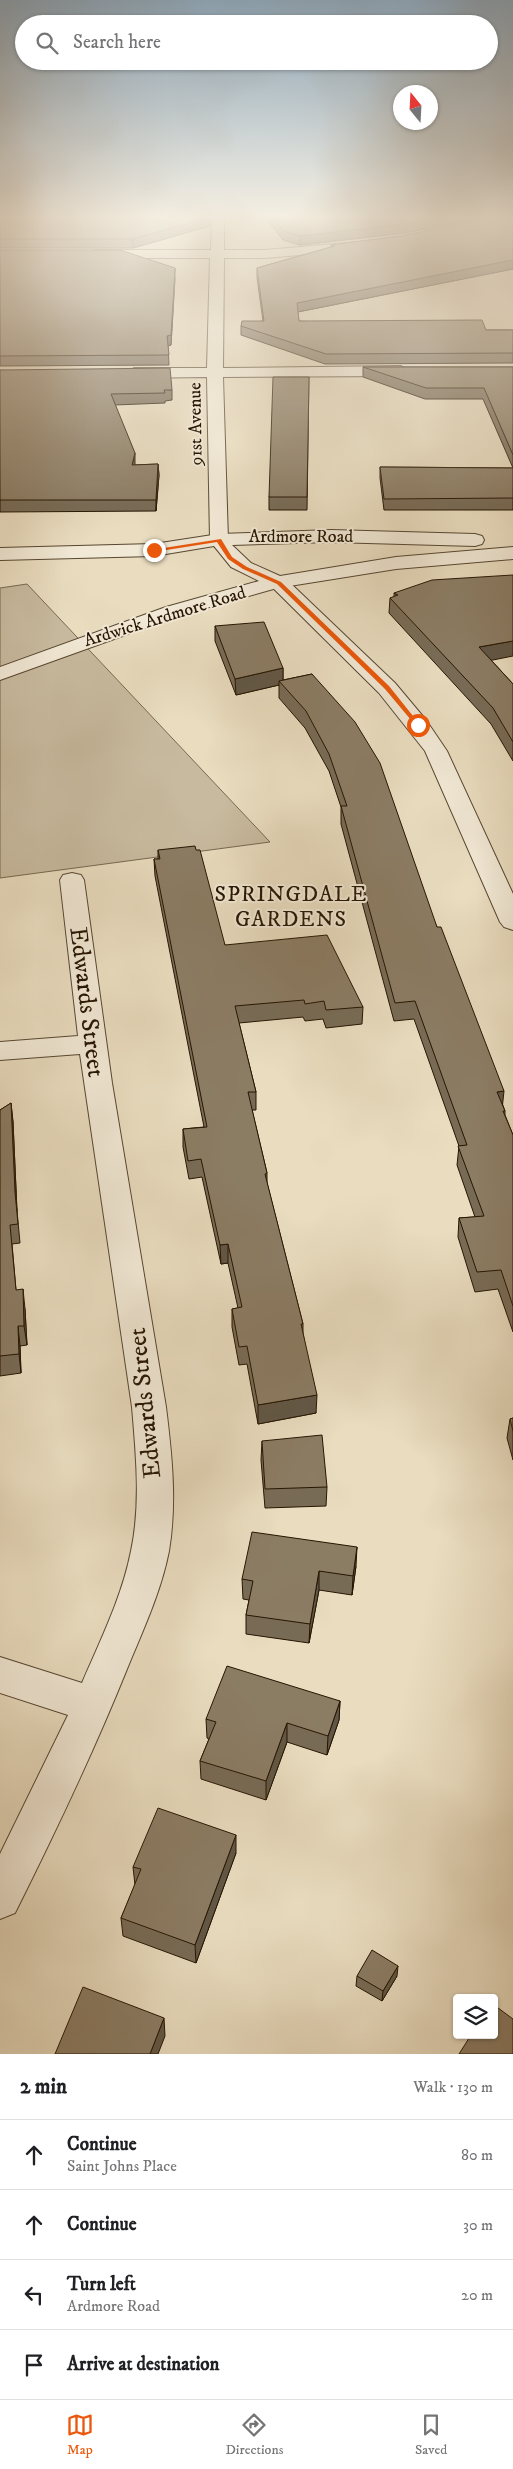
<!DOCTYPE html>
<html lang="en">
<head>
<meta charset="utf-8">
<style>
  body { margin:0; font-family:"IM FELL DW Pica",serif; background:#f2f2f2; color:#202124 }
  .controls { position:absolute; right:15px; bottom:15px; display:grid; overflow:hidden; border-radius:5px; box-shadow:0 1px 4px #0004 }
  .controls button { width:45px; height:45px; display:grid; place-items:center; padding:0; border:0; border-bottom:1px solid #e0e0e0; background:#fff; color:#202124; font:25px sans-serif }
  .compass { position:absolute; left:393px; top:85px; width:45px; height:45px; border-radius:50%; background:#fff; box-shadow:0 1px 4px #0004; rotate:342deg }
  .stop { position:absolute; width:15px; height:15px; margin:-11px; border:4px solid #ea580c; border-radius:50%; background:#fff }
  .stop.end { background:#ea580c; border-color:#fff; box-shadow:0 1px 5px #0008 }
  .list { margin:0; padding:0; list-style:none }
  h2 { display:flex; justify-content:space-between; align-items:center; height:65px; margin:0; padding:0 20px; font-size:21px }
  h2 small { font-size:16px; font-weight:400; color:#757577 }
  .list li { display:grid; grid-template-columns:32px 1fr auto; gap:15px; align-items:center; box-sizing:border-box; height:70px; padding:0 20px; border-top:1px solid #e0e0e0 }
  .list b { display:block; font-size:19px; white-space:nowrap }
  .list p { margin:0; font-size:16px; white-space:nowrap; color:#757577 }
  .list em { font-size:16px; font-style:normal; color:#757577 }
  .icon { flex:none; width:28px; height:28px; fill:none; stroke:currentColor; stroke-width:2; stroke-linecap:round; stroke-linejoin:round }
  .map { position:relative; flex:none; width:513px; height:2054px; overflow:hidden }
  .search { position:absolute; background:#fff; box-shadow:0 1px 4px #0004; left:15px; right:15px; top:15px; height:55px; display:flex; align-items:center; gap:12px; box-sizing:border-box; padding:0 18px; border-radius:28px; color:#757577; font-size:19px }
  .sheet { height:345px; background:#fff }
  nav { display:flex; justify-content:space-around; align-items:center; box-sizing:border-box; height:70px; border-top:1px solid #e0e0e0; background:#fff; font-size:14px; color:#757577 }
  nav a { display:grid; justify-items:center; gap:2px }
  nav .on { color:#ea580c }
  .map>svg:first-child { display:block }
</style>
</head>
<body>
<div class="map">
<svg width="513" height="2054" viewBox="0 0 513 2054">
  <rect width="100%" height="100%" fill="#e9dcbf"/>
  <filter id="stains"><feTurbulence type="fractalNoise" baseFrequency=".004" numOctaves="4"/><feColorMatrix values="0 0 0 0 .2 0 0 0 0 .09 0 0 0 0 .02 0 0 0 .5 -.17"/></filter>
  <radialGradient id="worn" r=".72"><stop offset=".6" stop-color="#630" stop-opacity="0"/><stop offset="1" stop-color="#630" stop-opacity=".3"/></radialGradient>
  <path fill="#c8ba9f" stroke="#776850" d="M27 584 270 842 0 878V588Z"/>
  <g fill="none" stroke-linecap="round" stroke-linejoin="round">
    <defs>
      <path id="minor" d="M212 218H224V250H265L358 242 365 246 358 250 265 258H224L223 368 401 366 409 371 401 376 223 377 228 540 226 544H212L210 540 207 377 134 378 126 373 134 368H207L210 258H94L87 254 94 250H211Z
        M279 577 286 579 395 683 426 720 447 751 513 894V930L504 927 500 922 425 751 379 693 272 587 269 583 272 579Z
        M72 873 81 875 84 880 112 1083 166 1407C172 1455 177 1503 169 1551 161 1592 143 1630 127 1669 94 1751 55 1833 15 1913L0 1919V1854L68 1715 0 1693V1657L82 1683C100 1641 122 1597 131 1551 141 1504 136 1455 132 1407L80 1054 0 1060V1042L78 1036 60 880 63 875Z"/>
      <path id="tertiary" d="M331 530 475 534 482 536 484 540 482 544 475 546 331 542 232 545 251 563 280 576 396 557 513 547V559L396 569 277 588 181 615 0 680V667L166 607 259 581 231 567 214 546 154 556 0 560V548L154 544 219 534Z"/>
    </defs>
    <use href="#minor" stroke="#574731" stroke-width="2"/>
    <use href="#tertiary" stroke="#574731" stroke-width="2"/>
    <use href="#minor" fill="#f1e8d5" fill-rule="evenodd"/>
    <use href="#tertiary" fill="#f1e8d5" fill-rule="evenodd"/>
  </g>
  <path fill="#786b56" stroke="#261502" d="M0 218 210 226 133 248H0Z
    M266 218H488H480L404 233 300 245 283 240Z
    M471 222 513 269 298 312 299 321 486 330H513V363L325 364 241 335V326L263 321 257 278V268L331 247V245L401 236Z
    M0 250 175 278 171 345 168 346 169 365 0 366Z
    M363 367H513V510H384L380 478V467L513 468 483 399H425L363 377Z
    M0 370 172 390V400L165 401V403L115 405 135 465 158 464 159 475 156 511 0 512Z
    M309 377 307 510H269V497Z
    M394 593 491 660 513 684V761L491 724 389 613 390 598 394 597Z
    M215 626 283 668V680L312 674 437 927 505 1111V1115L513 1135V1332L498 1289 475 1292 458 1237 459 1218 475 1217 457 1165 459 1146 414 1019 394 1021 341 824V807L329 771 305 728 279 698V685L236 695 215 641Z
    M158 850 225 945 363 1007 362 1024 326 1028 323 1019 305 1021 303 1017 239 1023 256 1092V1110H252L267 1173V1183L303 1324V1333L316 1413 258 1424 247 1364 239 1365 232 1327V1309L238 1308 228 1263 221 1264 202 1177 189 1179 183 1147V1129L204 1127 155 876 154 859H158Z
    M11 1103 13 1122 17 1211 20 1243 12 1244 16 1290 25 1309 27 1345 20 1346 21 1373 0 1376V1110Z
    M513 1418V1460L507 1438 510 1419Z
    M262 1441 327 1487 326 1506 265 1508 261 1460Z
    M356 1566 352 1595 319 1590 309 1643 246 1634V1615L249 1600 243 1599 242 1579Z
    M340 1701 339 1720 327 1755 287 1742 266 1800 201 1779 200 1761 209 1739 207 1738 206 1719Z
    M236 1853 196 1963 123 1936 121 1918 135 1885 133 1867Z
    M357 1976H397L382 2001 356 1986Z"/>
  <path fill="#615746" stroke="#261502" d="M208 218H212L210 226 133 248 132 239Z
    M437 218H480L404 233 300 245V236Z
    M513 260V269L297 312V303Z
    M175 268V278L171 345 167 346V336Z
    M135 453V464L133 475 132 465Z
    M158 464 159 475 156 511V500Z
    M513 641V656L478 663 479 647Z
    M283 668V684L279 681V685L236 695 235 679Z
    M504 1091 502 1110 497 1092Z
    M11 1103 13 1122 17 1212 15 1192Z
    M228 1244V1263L221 1264 220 1245Z
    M23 1289 25 1309 27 1345 24 1326Z
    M18 1326 20 1346 21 1373 19 1354Z
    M317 1395 316 1413 258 1424V1405Z
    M357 1547 356 1566 352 1595 353 1576Z
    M319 1571V1590L309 1643 310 1624Z
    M340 1701 339 1720 327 1755 328 1736Z
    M287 1723V1742L266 1800V1781Z
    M236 1835V1853L196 1963 195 1945Z
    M398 1966 397 1976 382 2001 383 1991Z
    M164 2018 165 2036 158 2054H150Z"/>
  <path fill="#8b7c64" stroke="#261502" d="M0 218H208L132 239H0Z
    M273 218H437L404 224 300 236 283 231Z
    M490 218H513V260L297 303 299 321 482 320 486 330H513V353L326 354 241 326 242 321H264L257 268 335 246 331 245 401 236Z
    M0 250H120L175 268 171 335 167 336 169 355 0 356Z
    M363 367H513V455L484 388H426Z
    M170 368 172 390H164L165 393 111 394 135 453 132 465 158 464 156 500H0V370Z
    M273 377H309L307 497H269Z
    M380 467 513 468V498L384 499Z
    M513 575V641L479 647 513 684V742L493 708 390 598 398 595 394 593 432 580Z
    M264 622 283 668 235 679 215 626Z
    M312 674 355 722 380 763 437 927H441L504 1091 497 1092 505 1111H503L513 1135V1306L501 1270 477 1272 459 1218 484 1216 458 1146 467 1145 415 1001 395 1003 341 806H347L329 754 306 711 279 681Z
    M195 846 196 850H200L225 945 327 935 363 1007 326 1010 324 1001 305 1004 304 1000 235 1006 256 1092H248L267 1173 265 1174 303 1324H301L317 1395 258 1405 247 1346 239 1347 232 1309 242 1307 228 1244 220 1245 201 1159 188 1161 183 1129 207 1127 154 859H160L158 850Z
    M11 1103 15 1192 18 1224 10 1225 16 1290 23 1289 24 1326H18L19 1354 0 1356V1110Z
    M513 1418V1431L510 1419Z
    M322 1435 327 1487 265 1489 262 1441Z
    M252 1532 357 1547 353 1576 319 1571 310 1624 246 1615 253 1581 242 1579Z
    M227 1666 340 1701 328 1736 287 1723 266 1781 200 1761 216 1722 206 1719Z
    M158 1808 236 1835 195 1945 121 1918 141 1869 133 1867Z
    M372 1950 398 1966 383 1991 357 1976Z
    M83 1987 164 2018 150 2054H55Z
    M494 2005 513 2019V2054H459L471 2035H494Z"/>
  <linearGradient id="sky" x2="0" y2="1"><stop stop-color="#8ea9be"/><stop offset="0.43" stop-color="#f5efe2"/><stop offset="1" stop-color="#f5efe2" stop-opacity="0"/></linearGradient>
  <rect width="513" height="505" fill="url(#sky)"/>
  <path fill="#ea580c" d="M221 539 232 557 247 567 281 582 389 686 421 726H416L385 689 277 584 243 569 228 559 217 542 154 552 151 550Z"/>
  <g text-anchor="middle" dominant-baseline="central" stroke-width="4" stroke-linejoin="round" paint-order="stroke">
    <g font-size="18" fill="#261502" stroke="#f1e8d5">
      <text transform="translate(196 424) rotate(-91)">91st Avenue</text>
      <text x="301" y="537">Ardmore Road</text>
      <text transform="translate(165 617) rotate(-17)">Ardwick Ardmore Road</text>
    </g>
    <g font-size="22" letter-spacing="1" fill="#261502" stroke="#f1e8d5">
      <text x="291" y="894">SPRINGDALE<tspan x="291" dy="25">GARDENS</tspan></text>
    </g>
    <g font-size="25" fill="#261502" stroke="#f1e8d5">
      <text transform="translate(87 1002) rotate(83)">Edwards Street</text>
      <text transform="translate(145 1403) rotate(-96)">Edwards Street</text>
    </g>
  </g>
  <rect width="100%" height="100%" filter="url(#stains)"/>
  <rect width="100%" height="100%" fill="url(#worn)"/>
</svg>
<div class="controls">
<button><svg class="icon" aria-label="layers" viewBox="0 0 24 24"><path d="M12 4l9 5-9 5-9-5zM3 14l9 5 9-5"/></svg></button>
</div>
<svg class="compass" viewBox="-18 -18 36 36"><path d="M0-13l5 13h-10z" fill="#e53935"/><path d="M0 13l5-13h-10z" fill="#757577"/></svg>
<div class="stop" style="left:418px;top:725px"></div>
<div class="stop end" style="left:154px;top:550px"></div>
<div class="search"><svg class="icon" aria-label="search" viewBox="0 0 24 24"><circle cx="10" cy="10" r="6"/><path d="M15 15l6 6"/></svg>Search here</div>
</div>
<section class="sheet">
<h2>2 min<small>Walk · 130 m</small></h2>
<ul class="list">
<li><svg class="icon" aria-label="ahead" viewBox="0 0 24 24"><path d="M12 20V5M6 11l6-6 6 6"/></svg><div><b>Continue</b><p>Saint Johns Place</p></div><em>80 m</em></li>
<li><svg class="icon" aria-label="ahead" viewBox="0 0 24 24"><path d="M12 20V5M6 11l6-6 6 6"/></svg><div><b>Continue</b></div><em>30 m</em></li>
<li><svg class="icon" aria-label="left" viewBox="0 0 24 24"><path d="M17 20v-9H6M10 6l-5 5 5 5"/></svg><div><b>Turn left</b><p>Ardmore Road</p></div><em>20 m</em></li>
<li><svg class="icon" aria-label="arrive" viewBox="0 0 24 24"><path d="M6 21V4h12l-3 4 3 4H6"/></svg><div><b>Arrive at destination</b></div></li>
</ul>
</section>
<nav>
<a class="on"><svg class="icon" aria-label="map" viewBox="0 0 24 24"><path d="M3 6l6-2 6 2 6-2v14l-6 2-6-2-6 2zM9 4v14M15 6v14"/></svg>Map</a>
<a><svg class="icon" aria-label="directions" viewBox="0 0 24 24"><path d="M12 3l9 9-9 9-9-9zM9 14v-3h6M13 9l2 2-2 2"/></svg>Directions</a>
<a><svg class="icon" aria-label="saved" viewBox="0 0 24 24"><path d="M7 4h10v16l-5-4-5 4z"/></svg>Saved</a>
</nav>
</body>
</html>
